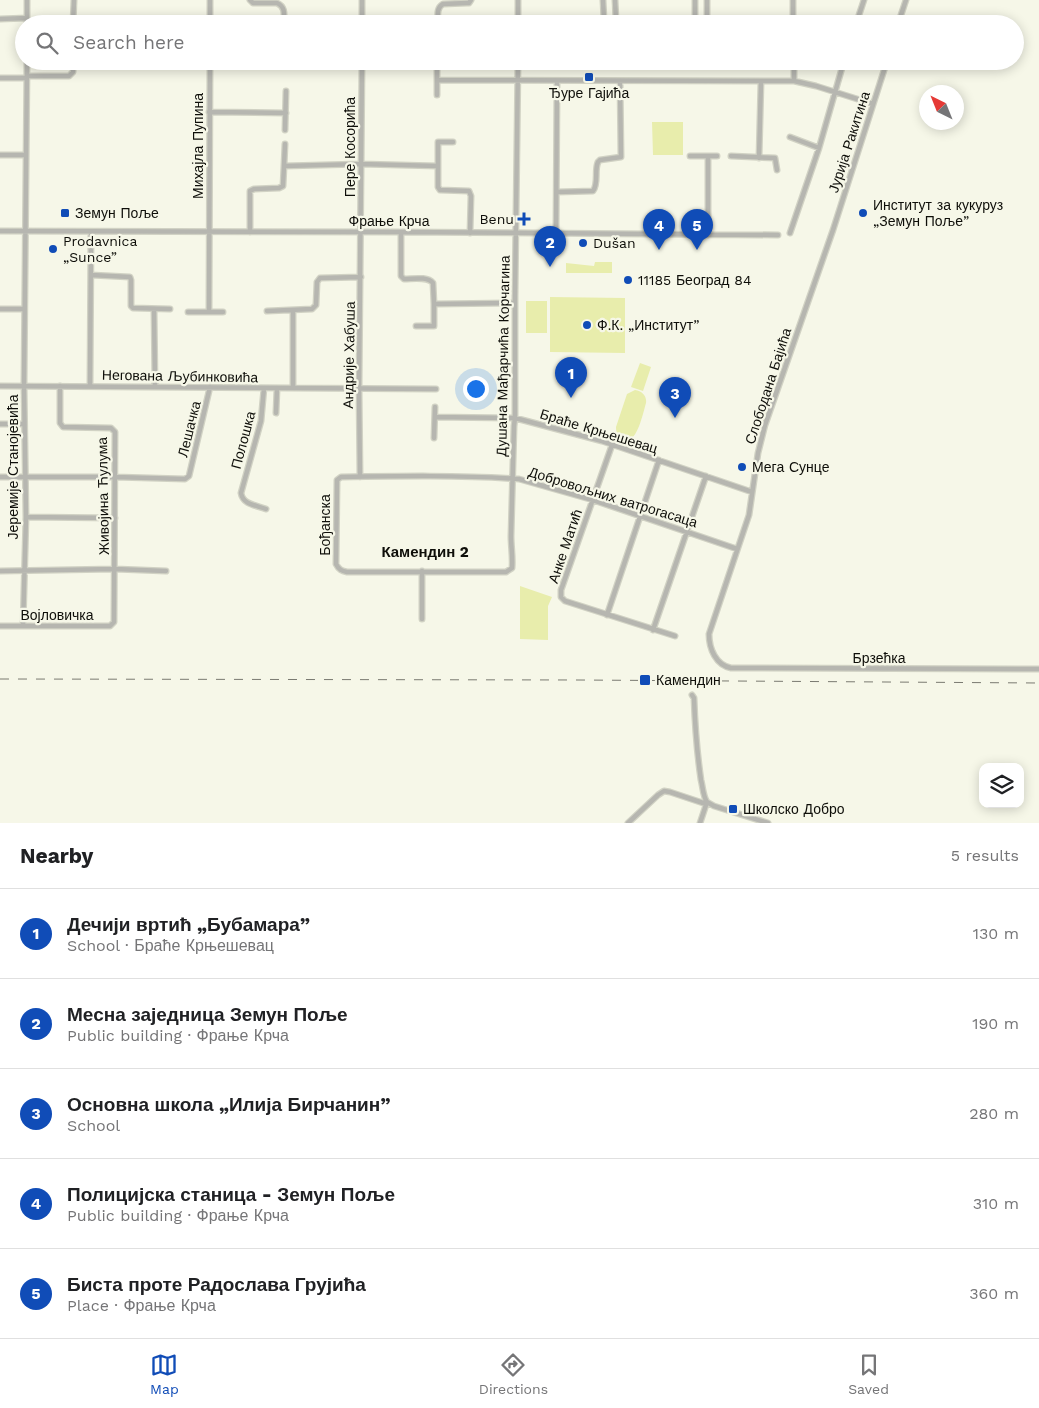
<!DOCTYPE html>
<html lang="en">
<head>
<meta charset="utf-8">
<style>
  body { margin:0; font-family:"Work Sans",sans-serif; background:#f6f6f6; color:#202124 }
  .controls { position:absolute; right:15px; bottom:15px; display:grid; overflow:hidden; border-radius:10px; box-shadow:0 2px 12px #0003 }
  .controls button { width:45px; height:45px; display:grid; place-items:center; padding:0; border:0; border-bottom:1px solid #e0e0e0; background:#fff; color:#202124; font:25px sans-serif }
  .compass { position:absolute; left:919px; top:85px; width:45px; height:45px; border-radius:50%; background:#fff; box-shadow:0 2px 12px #0003; rotate:317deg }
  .you { position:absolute; left:475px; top:388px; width:18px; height:18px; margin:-12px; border:4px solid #fff; border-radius:50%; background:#1a73e8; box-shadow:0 0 0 8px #1a73e833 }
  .badge { display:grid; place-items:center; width:32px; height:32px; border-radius:50%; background:#104cb7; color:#fff; font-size:16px; font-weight:700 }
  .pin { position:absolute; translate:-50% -41px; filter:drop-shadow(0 1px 2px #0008) }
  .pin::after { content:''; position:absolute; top:26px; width:18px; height:15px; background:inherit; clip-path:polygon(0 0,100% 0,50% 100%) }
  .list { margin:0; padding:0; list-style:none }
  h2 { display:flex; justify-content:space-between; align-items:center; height:65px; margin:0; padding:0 20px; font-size:21px }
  h2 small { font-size:16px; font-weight:400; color:#757577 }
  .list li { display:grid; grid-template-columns:32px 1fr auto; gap:15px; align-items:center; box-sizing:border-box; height:90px; padding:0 20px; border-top:1px solid #e0e0e0 }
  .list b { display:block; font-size:19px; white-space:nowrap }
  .list p { margin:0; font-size:16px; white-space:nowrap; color:#757577 }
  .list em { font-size:16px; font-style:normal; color:#757577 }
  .icon { flex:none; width:28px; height:28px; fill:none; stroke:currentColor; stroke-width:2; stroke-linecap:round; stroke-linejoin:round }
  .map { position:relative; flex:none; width:1039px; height:823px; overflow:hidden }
  .search { position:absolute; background:#fff; box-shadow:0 2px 12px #0003; left:15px; right:15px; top:15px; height:55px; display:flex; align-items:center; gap:12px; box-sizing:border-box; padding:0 18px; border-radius:28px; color:#757577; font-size:19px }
  .sheet { height:515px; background:#fff }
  nav { display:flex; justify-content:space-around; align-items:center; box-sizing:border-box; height:70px; border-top:1px solid #e0e0e0; background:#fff; font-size:14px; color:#757577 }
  nav a { display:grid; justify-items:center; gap:2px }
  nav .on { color:#104cb7 }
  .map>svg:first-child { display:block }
</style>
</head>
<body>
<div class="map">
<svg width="1039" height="823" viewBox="0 0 1039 823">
  <rect width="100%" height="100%" fill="#f6f7e8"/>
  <path fill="#e8edac" d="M652 122H683V155H653Z
    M595 262H612V273H566V263L594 266Z
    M550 297 625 298V353L550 352Z
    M526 301H547V333H526Z
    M640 363 651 367 643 391 631 387Z
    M635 390C642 391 647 396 646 403 643 413 636 450 621 438 617 436 616 432 616 427L627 394Z
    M520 586 552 597 548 606V640L520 639Z"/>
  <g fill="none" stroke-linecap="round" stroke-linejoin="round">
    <defs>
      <path id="street" d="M27 0V24
        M210 0V24
        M250 0 253 3H277C286 7 284 15 284 24
        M362 0V24
        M603 0 604 20
        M615 0 616 20
        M0 19 27 18
        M518 20 707 21 793 22 815 24
        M695 20V0
        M707 21V0
        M73 24 74 0
        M438 24C438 16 436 8 443 4L467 3H469L471 0
        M518 24V0
        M793 24V0
        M856 24 864 0
        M898 24 906 0
        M518 61 515 296V418L514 426C513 463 512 499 511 536 511 547 513 557 512 568L506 572H347C342 571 339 570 336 564L337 480 341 477C400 476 460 475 519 479L593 500 737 549
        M887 61 833 230 765 425 758 453 749 515 709 634C709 649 716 665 731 668L1039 669
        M27 76H69L73 72V61
        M0 78H27
        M437 80 794 81 816 86 873 104
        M794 81V61
        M437 95V66
        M209 112 286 113
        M285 130 286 91
        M790 137 819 148
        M453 142H438V187L440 190 469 191 471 196 470 233
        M0 155H26
        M690 156H717
        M731 156 775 158 777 170
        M759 158 761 81
        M284 166 285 144
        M557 192 593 191C599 183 594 171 598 162L600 160 621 157 620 82
        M0 231 401 232 778 235
        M250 232V191L254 189 279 188 283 186 284 166 361 164 438 166
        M401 232V276L404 279C413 279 427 276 433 283L434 304 514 303
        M790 233 819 148 844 61
        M556 234 557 82
        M708 235V156
        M91 275 130 277 131 280V306L133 308 170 309
        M0 309H24
        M154 309 155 386
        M267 311 312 309 316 305 317 282 320 278 361 277
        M188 312H223
        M209 312 210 61
        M416 326H434V304
        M0 386 436 389
        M90 386 91 232
        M264 388 261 421 241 493C243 505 256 505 266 509
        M293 388V311
        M276 413 277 388
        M435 417 515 418 602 441 752 492
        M0 424H24
        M434 438 435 407
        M612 445 561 590V597L565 601 675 636
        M0 477H115L185 479 189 476 210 387
        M360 477 359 389 362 61
        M26 517 115 518
        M0 571 115 569 166 571
        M607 615 659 460
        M422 619V571
        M0 626H110L114 622 115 432 111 428 63 427 60 423V386
        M23 626 26 517 24 386 27 61
        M653 630 706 476
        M692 695 694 698C695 726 697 753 701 780 703 788 703 796 707 802
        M628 823 658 795 664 791 670 792 703 803 707 802 714 806 768 823
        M700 823 707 802"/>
    </defs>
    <use href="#street" stroke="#d1d2c4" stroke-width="7"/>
    <use href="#street" stroke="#b6b6b0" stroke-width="4.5"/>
    <path stroke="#7a7a71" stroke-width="1" stroke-dasharray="9 9" stroke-linecap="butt" d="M0 679 578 680 1039 683"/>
  </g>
  <g fill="#104cb7" stroke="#f6f7e8" stroke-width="2">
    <rect x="584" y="72" width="10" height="10" rx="2.5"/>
    <rect x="60" y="208" width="10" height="10" rx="2.5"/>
    <circle cx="863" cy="213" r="5"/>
    <path d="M521.5 211.5h5v5h5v5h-5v5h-5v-5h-5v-5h5z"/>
    <circle cx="583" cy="243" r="5"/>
    <circle cx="53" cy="249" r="5"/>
    <circle cx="628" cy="280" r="5"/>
    <circle cx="587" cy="325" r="5"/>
    <circle cx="742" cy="467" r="5"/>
    <rect x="639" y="674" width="12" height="12" rx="2.5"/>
    <rect x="728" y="804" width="10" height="10" rx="2.5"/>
  </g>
  <g text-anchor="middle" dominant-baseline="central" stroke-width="4.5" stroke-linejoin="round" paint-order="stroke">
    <g font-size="14" fill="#0e0e09" stroke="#f6f7e8" text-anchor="start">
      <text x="589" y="93" text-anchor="middle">Ђуре Гајића</text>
      <text x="873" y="205">Институт за кукуруз<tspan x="873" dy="16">„Земун Поље”</tspan></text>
      <text x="75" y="213">Земун Поље</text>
      <text x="514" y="219" text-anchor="end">Benu</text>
      <text x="63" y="241">Prodavnica<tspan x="63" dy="16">„Sunce”</tspan></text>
      <text x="593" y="243">Dušan</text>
      <text x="638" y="280">11185 Београд 84</text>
      <text x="597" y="325">Ф.К. „Институт”</text>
      <text x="752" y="467">Мега Сунце</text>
      <text x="656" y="680">Камендин</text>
      <text x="743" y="809">Школско Добро</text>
    </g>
    <g font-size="14" fill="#0e0e09" stroke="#f6f7e8">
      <text transform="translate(849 142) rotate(-72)">Јурија Ракитина</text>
      <text transform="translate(198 146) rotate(-90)">Михајла Пупина</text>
      <text transform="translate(350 147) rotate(-90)">Пере Косорића</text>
      <text x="389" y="221">Фрање Крча</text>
      <text transform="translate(349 355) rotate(-89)">Андрије Хабуша</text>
      <text transform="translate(503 356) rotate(-89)">Душана Мађарчића Корчагина</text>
      <text transform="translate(180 376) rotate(1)">Негована Љубинковића</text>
      <text transform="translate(768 386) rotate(-72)">Слободана Бајића</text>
      <text transform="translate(189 429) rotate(-76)">Лешачка</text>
      <text transform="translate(599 431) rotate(17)">Браће Крњешевац</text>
      <text transform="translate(243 440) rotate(-75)">Полошка</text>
      <text transform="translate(13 467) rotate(-90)">Јеремије Станојевића</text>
      <text transform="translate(103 496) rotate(-91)">Живојина Ћулума</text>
      <text transform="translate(613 497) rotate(17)">Добровољних ватрогасаца</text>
      <text transform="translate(325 525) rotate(-90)">Бођанска</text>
      <text transform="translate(565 546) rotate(-71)">Анке Матић</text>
      <text x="57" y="615">Војловичка</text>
      <text x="879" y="658">Брзећка</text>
    </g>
    <g font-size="15" font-weight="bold" fill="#0e0e09" stroke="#f6f7e8">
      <text x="425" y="552">Камендин 2</text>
    </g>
  </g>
</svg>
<div class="controls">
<button><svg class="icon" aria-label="layers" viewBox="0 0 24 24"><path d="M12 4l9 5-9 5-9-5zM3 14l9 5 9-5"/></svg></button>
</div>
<svg class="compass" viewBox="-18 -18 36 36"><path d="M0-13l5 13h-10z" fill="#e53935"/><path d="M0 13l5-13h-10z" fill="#757577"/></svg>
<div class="you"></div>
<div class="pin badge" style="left:571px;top:398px">1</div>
<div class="pin badge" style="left:550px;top:267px">2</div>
<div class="pin badge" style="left:675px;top:418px">3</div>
<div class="pin badge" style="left:659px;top:250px">4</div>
<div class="pin badge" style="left:697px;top:250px">5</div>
<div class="search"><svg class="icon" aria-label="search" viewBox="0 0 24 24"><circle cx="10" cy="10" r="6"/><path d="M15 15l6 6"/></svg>Search here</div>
</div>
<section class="sheet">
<h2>Nearby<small>5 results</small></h2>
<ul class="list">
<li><span class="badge">1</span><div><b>Дечији вртић „Бубамара”</b><p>School · Браће Крњешевац</p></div><em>130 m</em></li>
<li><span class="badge">2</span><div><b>Месна заједница Земун Поље</b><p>Public building · Фрање Крча</p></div><em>190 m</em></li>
<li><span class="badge">3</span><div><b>Основна школа „Илија Бирчанин”</b><p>School</p></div><em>280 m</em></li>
<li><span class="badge">4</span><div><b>Полицијска станица - Земун Поље</b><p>Public building · Фрање Крча</p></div><em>310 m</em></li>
<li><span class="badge">5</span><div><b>Биста проте Радослава Грујића</b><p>Place · Фрање Крча</p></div><em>360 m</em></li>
</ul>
</section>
<nav>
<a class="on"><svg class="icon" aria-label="map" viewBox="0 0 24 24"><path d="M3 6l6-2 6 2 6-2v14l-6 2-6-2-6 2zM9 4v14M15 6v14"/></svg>Map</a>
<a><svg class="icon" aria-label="directions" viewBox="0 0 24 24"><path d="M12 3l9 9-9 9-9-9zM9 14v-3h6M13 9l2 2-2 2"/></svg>Directions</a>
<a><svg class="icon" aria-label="saved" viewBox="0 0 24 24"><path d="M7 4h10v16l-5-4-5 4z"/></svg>Saved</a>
</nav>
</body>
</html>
